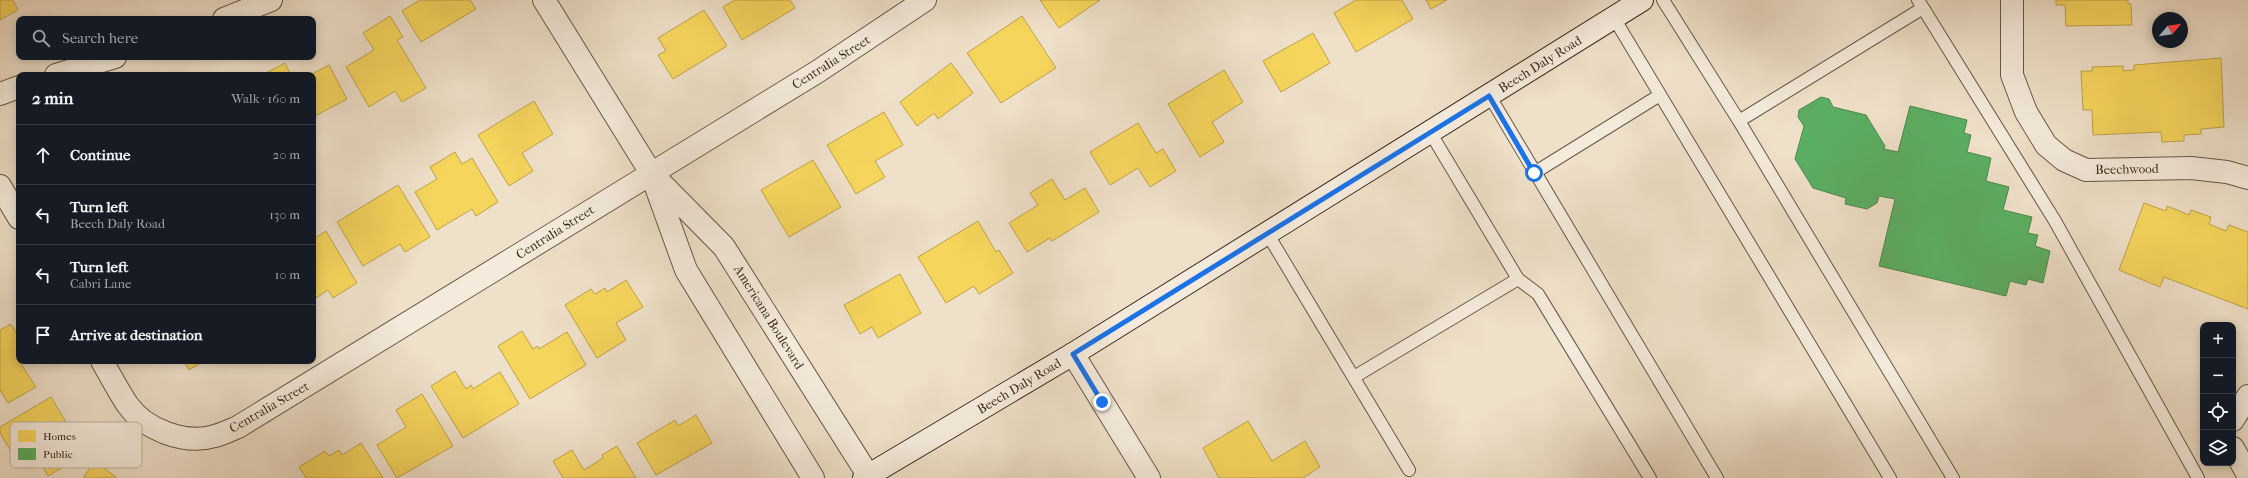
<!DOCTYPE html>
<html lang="en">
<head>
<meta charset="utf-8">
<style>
  body { margin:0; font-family:"IM FELL French Canon",serif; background:#20242c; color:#f1f3f6 }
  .controls { position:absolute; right:12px; bottom:12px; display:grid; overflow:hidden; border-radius:8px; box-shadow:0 2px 10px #0003 }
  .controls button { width:36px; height:36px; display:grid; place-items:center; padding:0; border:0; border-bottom:1px solid #363941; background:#171b24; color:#f1f3f6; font:20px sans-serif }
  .compass { position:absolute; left:2152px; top:12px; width:36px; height:36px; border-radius:50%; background:#171b24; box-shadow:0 2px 10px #0003; rotate:61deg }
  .stop { position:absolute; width:12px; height:12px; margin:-9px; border:3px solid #1a73e8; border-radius:50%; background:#fff }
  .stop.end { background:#1a73e8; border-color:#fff; box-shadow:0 1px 4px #0008 }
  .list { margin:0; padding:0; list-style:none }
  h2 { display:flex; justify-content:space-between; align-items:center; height:52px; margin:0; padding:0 16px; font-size:17px }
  h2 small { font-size:13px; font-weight:400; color:#9ea1a6 }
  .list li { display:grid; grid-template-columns:26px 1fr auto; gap:12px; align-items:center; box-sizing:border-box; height:60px; padding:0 16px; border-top:1px solid #363941 }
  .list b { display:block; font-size:15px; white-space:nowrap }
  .list p { margin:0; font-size:13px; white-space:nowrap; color:#9ea1a6 }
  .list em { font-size:13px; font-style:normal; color:#9ea1a6 }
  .icon { flex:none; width:22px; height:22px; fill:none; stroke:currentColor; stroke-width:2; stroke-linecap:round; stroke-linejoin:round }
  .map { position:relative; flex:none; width:2248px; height:478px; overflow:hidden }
  .search { position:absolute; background:#171b24; box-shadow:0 2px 10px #0003; left:16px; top:16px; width:300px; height:44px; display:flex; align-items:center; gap:10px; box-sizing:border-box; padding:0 14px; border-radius:8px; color:#9ea1a6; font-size:15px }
  .panel { position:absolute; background:#171b24; box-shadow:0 2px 10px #0003; left:16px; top:72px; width:300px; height:292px; border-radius:8px }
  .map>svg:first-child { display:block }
</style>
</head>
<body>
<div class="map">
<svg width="2248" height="478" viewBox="0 0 2248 478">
  <rect width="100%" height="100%" fill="#efe0c9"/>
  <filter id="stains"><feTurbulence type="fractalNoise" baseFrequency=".005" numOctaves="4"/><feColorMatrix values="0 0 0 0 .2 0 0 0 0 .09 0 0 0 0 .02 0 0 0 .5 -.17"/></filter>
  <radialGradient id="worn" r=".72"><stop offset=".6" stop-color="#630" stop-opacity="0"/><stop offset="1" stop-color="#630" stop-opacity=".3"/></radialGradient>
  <path fill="#f6d55c" stroke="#bea249" d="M0 0H13L18 10 0 20Z
    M420 0H470L476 9 421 42 402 11Z
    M735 0H790L795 8 742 40 723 7Z
    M1040 0H1100L1059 28Z
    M1356 0H1402L1413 19 1356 52 1334 13Z
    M1426 0H1447L1431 9Z
    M2056 0H2128V4H2131L2132 25 2066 26 2065 5H2056Z
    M704 10 727 46 673 79 658 55 666 51 658 38Z
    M390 16 403 37 397 40 426 88 402 102 395 91 369 107 346 67 374 50 363 33Z
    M1022 16 1056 68 1001 103 967 53Z
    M1313 33 1330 63 1281 92 1263 61Z
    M2221 58 2224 127 2201 129V134L2184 135V141L2162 142 2161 132 2093 135 2092 110H2083L2081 71H2092V67L2123 66V71L2134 70V65Z
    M285 63 291 75H262Z
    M951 63 973 93 938 119 934 113 917 126 900 102Z
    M329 65 347 99 313 117V75H310Z
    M1224 70 1243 102 1212 122 1224 142 1200 157 1168 104Z
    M534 101 553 134 522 153 533 171 509 186 478 135Z
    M884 112 903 145 875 161 885 177 856 194 827 145Z
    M1138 123 1156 153 1163 149 1176 171 1150 187 1138 168 1110 185 1090 152Z
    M455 152 462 164 472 158 498 202 476 216 472 209 437 230 415 192 437 179 430 167Z
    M813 160 841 207 789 237 761 190Z
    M1052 179 1065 200 1085 188 1099 212 1052 241 1050 238 1027 252 1009 223 1038 205 1030 193Z
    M398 185 430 237 405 252 400 244 363 266 337 222Z
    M2144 203 2166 211 2167 206 2189 215 2191 210 2211 217 2209 224 2226 231 2229 225 2248 232V309L2164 277 2160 287 2119 270Z
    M978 221 996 252 999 250 1013 273 979 294 974 286 946 303 918 257Z
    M326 231 357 283 333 298 328 290 313 300V239Z
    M900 274 921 313 878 338 872 327 860 334 844 305Z
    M626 280 643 307 616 323 626 340 597 358 565 305 591 289 595 294 605 288 607 292Z
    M11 324 19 338V361L36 387 8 403 0 390V330Z
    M522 331 533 349 538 346 539 349 567 332 586 365 530 399 498 346Z
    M184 361H204L189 370Z
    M455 371 466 389 471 385 473 389 500 372 519 404 463 438 431 386Z
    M422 394 453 446 397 478 377 445 406 427 396 410Z
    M51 397 67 424 59 429 77 459 48 476 31 446 14 456 0 433V427Z
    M696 415 712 443 656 475 637 443 675 420 678 426Z
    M1248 421 1272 461 1305 441 1320 467 1303 478H1219L1203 448Z
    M361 443 383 478H306L299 467 325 451 329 456 339 450 342 455Z
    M617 446 636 478H563L553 461 572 450 584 470 603 458 602 455Z
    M95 461 117 478H83Z"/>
  <path fill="#5aae61" stroke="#50874c" d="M1821 97 1829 99 1833 107 1866 115 1885 146 1884 149 1898 152 1910 106 1967 120 1964 133 1971 135 1967 152 1991 158 1986 181 2009 187 2003 210 2032 217 2028 233 2038 235 2035 246 2050 251 2043 283 2028 279 2026 285 2010 281 2006 296 1879 266 1895 199 1879 196 1877 203 1867 209 1845 204 1846 198 1813 188 1795 159 1804 126 1798 117 1799 110Z"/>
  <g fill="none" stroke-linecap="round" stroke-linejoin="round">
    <defs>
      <path id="lane" d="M1663 0 1739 121 1923 8 1918 0
        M1923 8 2055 221 2198 478
        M1614 18 1890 478
        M1489 95 1717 478
        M1739 121 1953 478
        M1430 132 1518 279 1538 294 1650 478
        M1534 173 1660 95
        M1267 233 1409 470
        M1354 377 1518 279"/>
      <path id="street" d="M544 0 651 173 686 270 813 478
        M2012 0V75L2026 112 2046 145 2064 160 2086 170 2191 168 2227 172 2248 178
        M224 19 271 0
        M56 75 115 57
        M0 94 19 87
        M656 178 724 247 868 475
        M0 186 19 218
        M1073 354 1149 478
        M102 361C110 375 118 390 127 404 145 430 185 445 215 436 223 434 231 430 238 427L817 72 925 0
        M2233 420 2248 396
        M2233 448 2248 475"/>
      <path id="secondary" d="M864 478 1073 354 1642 0"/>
    </defs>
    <use href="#lane" stroke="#675847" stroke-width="14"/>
    <use href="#street" stroke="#675847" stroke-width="24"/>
    <use href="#secondary" stroke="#3a2b1c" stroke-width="24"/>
    <use href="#lane" stroke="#f5ebdc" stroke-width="12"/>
    <use href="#street" stroke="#f5ebdc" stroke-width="22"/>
    <use href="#secondary" stroke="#f5ebdc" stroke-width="22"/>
  </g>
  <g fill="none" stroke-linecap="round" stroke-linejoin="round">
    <path stroke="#1a73e8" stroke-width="5" d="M1102 402 1073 354 1489 96 1534 173"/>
  </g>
  <g text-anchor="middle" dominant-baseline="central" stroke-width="4" stroke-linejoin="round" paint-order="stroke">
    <g font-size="13" fill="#3a2b1c" stroke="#f5ebdc">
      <text transform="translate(831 62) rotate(-32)">Centralia Street</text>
      <text transform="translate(1540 64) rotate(-32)">Beech Daly Road</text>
      <text transform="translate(2127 169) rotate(-1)">Beechwood</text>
      <text transform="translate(555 232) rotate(-32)">Centralia Street</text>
      <text transform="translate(769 317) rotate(58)">Americana Boulevard</text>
      <text transform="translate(1019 386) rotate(-31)">Beech Daly Road</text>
      <text transform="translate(269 407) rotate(-30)">Centralia Street</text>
    </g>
  </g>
  <rect x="10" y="422" width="132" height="46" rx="6" fill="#f5ebdc" stroke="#bdb1a2" stroke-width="1"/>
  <rect x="18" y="430" width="18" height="12" fill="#f6d55c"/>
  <rect x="18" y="448" width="18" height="12" fill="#5aae61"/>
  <g font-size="11" fill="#3a2b1c">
    <text x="43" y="440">Homes</text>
    <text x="43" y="458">Public</text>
  </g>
  <rect width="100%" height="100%" filter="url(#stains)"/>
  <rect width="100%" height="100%" fill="url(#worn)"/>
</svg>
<div class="controls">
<button>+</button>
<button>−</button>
<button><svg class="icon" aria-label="locate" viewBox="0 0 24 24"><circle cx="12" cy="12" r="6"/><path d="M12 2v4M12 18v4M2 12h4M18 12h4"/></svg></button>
<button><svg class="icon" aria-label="layers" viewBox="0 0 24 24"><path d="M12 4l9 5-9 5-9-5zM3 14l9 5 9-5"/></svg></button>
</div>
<svg class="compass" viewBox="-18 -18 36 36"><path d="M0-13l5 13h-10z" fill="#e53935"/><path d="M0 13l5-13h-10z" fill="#9ea1a6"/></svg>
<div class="stop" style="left:1534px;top:173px"></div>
<div class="stop end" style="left:1102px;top:402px"></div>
<div class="search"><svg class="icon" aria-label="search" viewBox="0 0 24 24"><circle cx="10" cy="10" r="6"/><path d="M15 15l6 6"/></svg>Search here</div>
<section class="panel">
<h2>2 min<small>Walk · 160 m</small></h2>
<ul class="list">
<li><svg class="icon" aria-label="ahead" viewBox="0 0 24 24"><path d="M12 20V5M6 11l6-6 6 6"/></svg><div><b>Continue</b></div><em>20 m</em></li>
<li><svg class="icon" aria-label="left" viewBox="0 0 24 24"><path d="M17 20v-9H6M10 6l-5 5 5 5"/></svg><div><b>Turn left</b><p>Beech Daly Road</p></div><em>130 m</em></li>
<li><svg class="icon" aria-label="left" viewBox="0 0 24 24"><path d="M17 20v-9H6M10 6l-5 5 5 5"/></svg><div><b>Turn left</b><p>Cabri Lane</p></div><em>10 m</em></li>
<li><svg class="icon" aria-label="arrive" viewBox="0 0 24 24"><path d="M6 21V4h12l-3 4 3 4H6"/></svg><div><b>Arrive at destination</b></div></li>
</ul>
</section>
</div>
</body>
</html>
